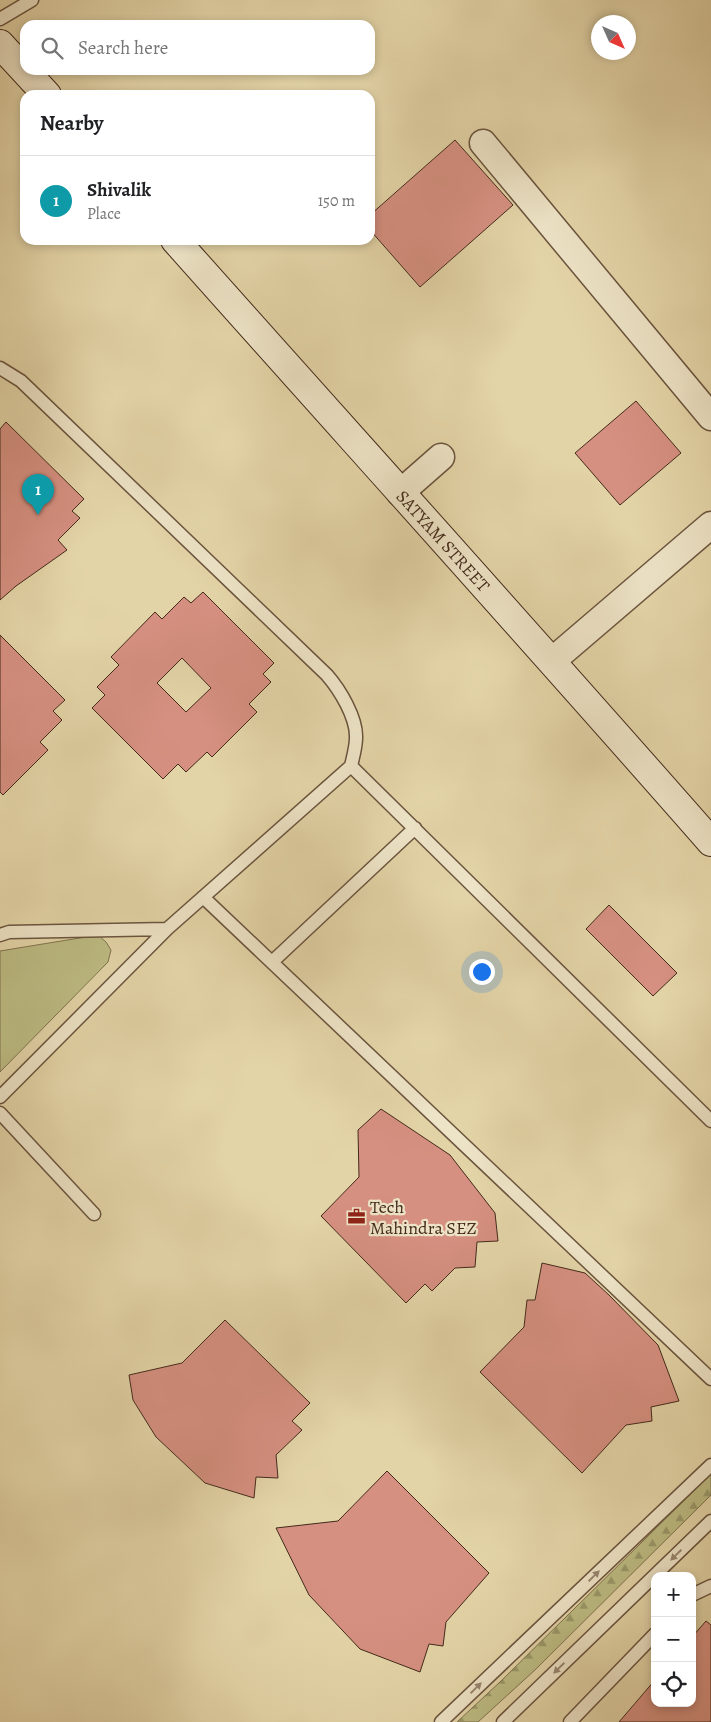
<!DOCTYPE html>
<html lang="en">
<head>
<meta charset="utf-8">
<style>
  body { margin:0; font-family:Alegreya,serif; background:#f6f6f6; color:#202124 }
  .controls { position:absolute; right:15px; bottom:15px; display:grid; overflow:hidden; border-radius:10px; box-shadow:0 2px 8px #0003 }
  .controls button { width:45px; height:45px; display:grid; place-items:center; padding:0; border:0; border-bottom:1px solid #e0e0e0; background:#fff; color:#202124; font:25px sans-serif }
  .compass { position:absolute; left:591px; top:15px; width:45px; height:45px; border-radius:50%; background:#fff; box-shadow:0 2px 8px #0003; rotate:135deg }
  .you { position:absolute; left:481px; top:971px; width:18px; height:18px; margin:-12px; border:4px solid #fff; border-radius:50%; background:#1a73e8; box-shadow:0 0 0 8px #1a73e833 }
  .badge { display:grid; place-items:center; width:32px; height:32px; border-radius:50%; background:#8f2418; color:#fff; font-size:16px; font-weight:700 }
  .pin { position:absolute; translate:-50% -41px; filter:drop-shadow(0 1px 2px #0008) }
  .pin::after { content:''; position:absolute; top:26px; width:18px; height:15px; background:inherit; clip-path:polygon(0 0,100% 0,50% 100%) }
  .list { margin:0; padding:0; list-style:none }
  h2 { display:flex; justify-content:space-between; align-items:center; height:65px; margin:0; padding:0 20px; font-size:21px }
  h2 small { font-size:16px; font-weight:400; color:#757577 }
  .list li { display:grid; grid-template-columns:32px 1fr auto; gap:15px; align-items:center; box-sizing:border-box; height:90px; padding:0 20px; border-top:1px solid #e0e0e0 }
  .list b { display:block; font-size:19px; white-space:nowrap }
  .list p { margin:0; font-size:16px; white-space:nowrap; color:#757577 }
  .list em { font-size:16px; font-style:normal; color:#757577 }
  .icon { flex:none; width:28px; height:28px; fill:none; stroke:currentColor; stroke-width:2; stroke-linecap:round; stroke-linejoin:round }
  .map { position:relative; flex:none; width:711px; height:1722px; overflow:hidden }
  .search { position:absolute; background:#fff; box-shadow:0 2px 8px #0003; left:20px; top:20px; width:355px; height:55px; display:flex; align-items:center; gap:12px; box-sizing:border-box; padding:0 18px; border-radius:15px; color:#757577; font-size:19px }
  .panel { position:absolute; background:#fff; box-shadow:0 2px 8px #0003; left:20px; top:90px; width:355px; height:155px; border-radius:15px }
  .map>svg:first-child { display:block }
</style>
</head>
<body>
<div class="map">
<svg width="711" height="1722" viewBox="0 0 711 1722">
  <defs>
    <pattern id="forest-firs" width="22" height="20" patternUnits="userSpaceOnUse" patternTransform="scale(1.25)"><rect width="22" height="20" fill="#bcbb82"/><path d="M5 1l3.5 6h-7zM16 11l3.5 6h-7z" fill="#9a986a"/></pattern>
  </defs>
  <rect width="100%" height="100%" fill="#e3d4a7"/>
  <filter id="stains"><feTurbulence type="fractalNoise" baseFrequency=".004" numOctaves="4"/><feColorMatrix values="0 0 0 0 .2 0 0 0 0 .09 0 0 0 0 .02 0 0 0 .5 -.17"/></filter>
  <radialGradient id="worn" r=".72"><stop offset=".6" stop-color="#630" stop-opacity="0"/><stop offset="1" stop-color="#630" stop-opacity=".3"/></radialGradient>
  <path fill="#bcbb82" stroke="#80724e" d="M98 935 106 942 111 950 108 962 0 1072V951Z"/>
  <path fill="url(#forest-firs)" stroke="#80724e" d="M711 1474V1495L535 1670 478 1722H457L501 1681Z"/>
  <path fill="#d69081" stroke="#432a1b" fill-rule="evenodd" d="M455 140 513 205 420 287 370 230V215Z
    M636 401 681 453 620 505 575 453Z
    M6 422 84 499 72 511 80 518 58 540 67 550 16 586 0 600V429Z
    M203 592 274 663 263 674 271 682 249 704 257 712 212 757 207 752 186 772 178 764 163 779 92 708 105 695 97 687 119 665 111 657 155 612 162 619 184 597 191 603ZM182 658 211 688 186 712 157 683Z
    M0 635 65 700 53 711 62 720 40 742 48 750 3 795 0 792Z
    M609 905 677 973 653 996 586 929Z
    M381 1109 450 1155 495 1213 498 1241 477 1242 475 1267 455 1268 432 1291 425 1284 406 1303 321 1216 359 1177 358 1130Z
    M542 1263 585 1273 609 1295 658 1345 679 1401 651 1407 652 1421 626 1425 582 1473 480 1372 524 1327 527 1300H535Z
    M225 1320 310 1403 292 1421 302 1430 276 1455 278 1478 256 1477 254 1498 205 1483 156 1437 133 1400 129 1375 182 1363Z
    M387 1471 489 1573 446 1622 443 1646 429 1644 420 1672 360 1649 309 1595 276 1528 338 1521Z
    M706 1621 711 1625V1722H619L655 1680V1703H692V1637Z"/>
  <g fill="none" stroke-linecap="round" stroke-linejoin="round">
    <defs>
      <path id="lane" d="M0 19 32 0
        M0 368 21 381 327 675C340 690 357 718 356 738 356 747 353 757 351 766L167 929 0 1097
        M351 766 711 1121
        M203 897 711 1379
        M0 935 9 932 167 929
        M272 962 415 828
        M0 1113 94 1214
        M692 1595 711 1586
        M441 1722 711 1465
        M503 1722 711 1521
        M570 1722 655 1634"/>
      <path id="street" d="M483 143 711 417
        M400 493 441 457
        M552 661 711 525"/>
      <path id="secondary" d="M0 44 47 95
        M175 240C354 441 534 640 711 842"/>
    </defs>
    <use href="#lane" stroke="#6b543e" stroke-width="15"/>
    <use href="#street" stroke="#6b543e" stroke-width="29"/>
    <use href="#secondary" stroke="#432a1b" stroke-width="30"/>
    <use href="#lane" stroke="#ede3c6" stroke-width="12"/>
    <use href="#street" stroke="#ede3c6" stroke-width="26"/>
    <use href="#secondary" stroke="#ede3c6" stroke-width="28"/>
  </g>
  <defs><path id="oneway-solid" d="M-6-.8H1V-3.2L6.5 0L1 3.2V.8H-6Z" transform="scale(1.25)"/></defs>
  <g fill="#988670">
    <use href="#oneway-solid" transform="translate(676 1555) rotate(136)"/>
    <use href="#oneway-solid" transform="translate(594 1576) rotate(-44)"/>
    <use href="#oneway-solid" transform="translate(559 1668) rotate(136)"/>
    <use href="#oneway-solid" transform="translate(476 1688) rotate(-44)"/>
  </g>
  <defs>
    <symbol id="office-bare" viewBox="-9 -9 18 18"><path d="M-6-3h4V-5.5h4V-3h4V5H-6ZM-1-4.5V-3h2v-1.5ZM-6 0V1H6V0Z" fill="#8f2418" stroke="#ede3c6" stroke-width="2.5" paint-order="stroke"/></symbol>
  </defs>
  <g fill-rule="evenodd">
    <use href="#office-bare" x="344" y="1204" width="25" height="25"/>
  </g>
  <g text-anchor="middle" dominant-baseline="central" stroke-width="4.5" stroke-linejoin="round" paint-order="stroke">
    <g font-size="18" fill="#432a1b" stroke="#ede3c6">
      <text transform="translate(443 541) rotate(48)">SATYAM STREET</text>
    </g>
    <g font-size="18" fill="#432a1b" stroke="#ede3c6" text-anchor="start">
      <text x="370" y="1207">Tech<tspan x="370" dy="21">Mahindra SEZ</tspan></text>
    </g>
  </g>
  <rect width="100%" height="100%" filter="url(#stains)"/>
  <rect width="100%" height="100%" fill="url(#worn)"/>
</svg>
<div class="controls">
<button>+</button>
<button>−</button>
<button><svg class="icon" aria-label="locate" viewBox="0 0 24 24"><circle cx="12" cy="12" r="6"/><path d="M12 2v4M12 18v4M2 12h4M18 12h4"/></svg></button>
</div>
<svg class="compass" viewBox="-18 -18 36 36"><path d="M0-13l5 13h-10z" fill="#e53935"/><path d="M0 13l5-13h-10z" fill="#757577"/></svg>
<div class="you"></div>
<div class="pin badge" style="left:38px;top:515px;background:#0f9aa8">1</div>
<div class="search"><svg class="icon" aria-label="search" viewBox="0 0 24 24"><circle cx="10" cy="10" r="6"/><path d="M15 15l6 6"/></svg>Search here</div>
<section class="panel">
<h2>Nearby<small></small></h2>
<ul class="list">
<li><span class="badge" style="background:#0f9aa8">1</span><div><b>Shivalik</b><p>Place</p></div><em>150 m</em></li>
</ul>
</section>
</div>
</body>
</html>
